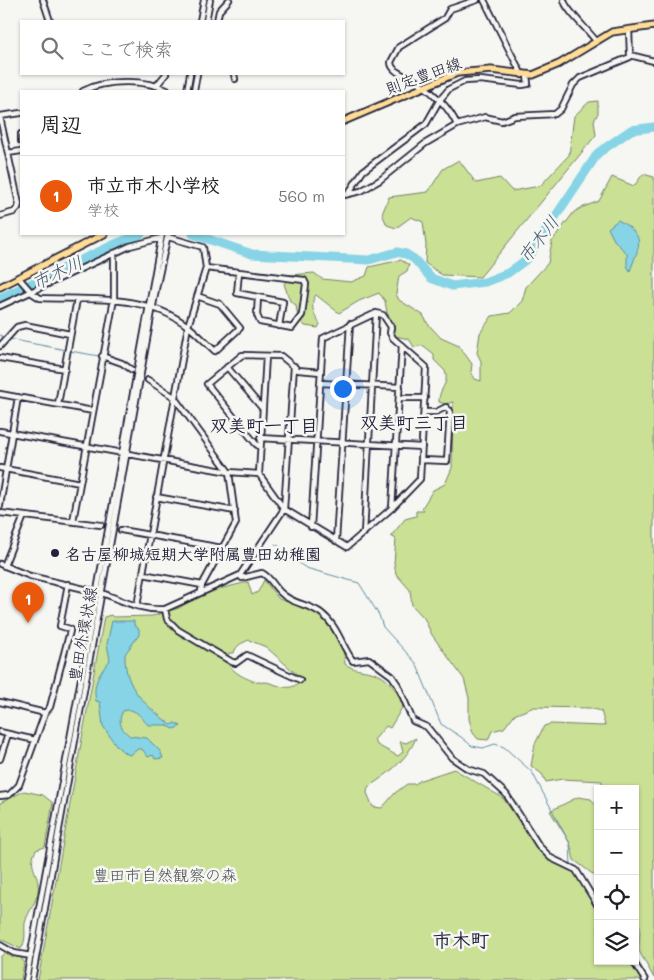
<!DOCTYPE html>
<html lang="ja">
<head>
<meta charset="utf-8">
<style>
  body { margin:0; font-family:Mali,"Klee One",sans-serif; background:#f6f6f6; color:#202124 }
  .controls { position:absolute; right:15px; bottom:15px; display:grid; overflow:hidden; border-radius:0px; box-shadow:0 1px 4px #0004 }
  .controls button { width:45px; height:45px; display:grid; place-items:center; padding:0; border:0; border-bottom:1px solid #e0e0e0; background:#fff; color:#202124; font:25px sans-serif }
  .you { position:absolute; left:342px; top:388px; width:18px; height:18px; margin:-12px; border:4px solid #fff; border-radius:50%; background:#1a73e8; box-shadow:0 0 0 8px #1a73e833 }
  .badge { display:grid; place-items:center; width:32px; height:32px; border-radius:50%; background:#ea580c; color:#fff; font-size:16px; font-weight:700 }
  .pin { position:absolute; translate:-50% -41px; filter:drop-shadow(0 1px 2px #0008) }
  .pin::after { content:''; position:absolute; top:26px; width:18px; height:15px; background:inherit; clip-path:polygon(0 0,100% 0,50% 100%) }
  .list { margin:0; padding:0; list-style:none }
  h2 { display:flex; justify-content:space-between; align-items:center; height:65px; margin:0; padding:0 20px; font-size:21px }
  h2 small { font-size:16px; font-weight:400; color:#757577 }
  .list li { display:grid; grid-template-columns:32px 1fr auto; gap:15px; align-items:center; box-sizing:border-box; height:80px; padding:0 20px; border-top:1px solid #e0e0e0 }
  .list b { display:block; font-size:19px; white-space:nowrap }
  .list p { margin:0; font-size:16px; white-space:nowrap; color:#757577 }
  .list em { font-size:16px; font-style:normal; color:#757577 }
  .icon { flex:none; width:28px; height:28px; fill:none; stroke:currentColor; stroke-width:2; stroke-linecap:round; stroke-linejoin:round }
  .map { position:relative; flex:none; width:654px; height:980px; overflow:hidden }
  .search { position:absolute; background:#fff; box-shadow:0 1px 4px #0004; left:20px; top:20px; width:325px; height:55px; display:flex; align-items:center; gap:12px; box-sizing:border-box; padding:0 18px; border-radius:0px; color:#757577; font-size:19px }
  .panel { position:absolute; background:#fff; box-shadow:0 1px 4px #0004; left:20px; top:90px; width:325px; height:145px; border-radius:0px }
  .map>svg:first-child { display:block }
</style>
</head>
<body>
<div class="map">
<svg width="654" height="980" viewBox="0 0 654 980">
  <rect width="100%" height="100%" fill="#f6f6f2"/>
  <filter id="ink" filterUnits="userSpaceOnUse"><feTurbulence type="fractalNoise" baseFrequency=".02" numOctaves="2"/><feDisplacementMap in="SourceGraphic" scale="10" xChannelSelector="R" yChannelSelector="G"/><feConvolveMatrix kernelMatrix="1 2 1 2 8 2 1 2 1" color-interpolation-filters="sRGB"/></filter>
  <g filter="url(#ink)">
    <path fill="#c9e095" stroke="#768168" d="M598 101V113L594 121 596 135 480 277 442 275 425 263 426 245 423 222 411 217 396 228 387 225 382 214 389 197 428 192 443 169 459 160 476 183 500 178 512 191 540 186 569 155 574 116 589 102Z
      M643 174 654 177V978L639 951 640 926 635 917V789H601L602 781 562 779 546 782 542 774 531 766 535 744 544 726 551 724 602 726 605 725 601 711 590 708 534 707 514 715 504 728 492 731 488 740 478 739 473 733 469 719V698L464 679 432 635 424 618 412 605 410 590 396 574 394 563 396 539 391 536 405 519 416 516V511H424L422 508 433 490 445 484 452 468 453 402 445 404 439 402C438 389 450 384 445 371L434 360V354L424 346 414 347 409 339 395 336V325L387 313 385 301 379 293 359 301 339 313 316 295C309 303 314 316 320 324L318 328 305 326 298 318 296 305 290 301 284 284 290 275 314 273 322 279 351 282 366 276 369 267 401 260 409 265 407 271 399 276 396 294 399 300 423 315 428 324 441 338 459 346 472 364 471 372 475 379 481 381V361L477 353 480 333 492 316 510 313 522 301 526 287 548 263 552 241 574 212 581 208 599 201 612 177 634 186Z
      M264 580 279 599 311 610 324 620 343 646 345 664C354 670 361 670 371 672 388 676 398 691 403 706L390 728 386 726 374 740 377 745 398 756 403 752 400 741 406 743 416 738C407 760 387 775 368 787L367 793 373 807 382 808 395 793 407 784H415L421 780 454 769 503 798 542 854 549 861 574 871 581 883 598 914V961H634L642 980H38L104 617 111 615 113 617 152 616 163 613 167 623 174 629 228 663C232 672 247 680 258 682 262 683 266 681 270 683 284 687 291 692 302 679L266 647 249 640C242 643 236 645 234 653H229L227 657 179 629 170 622 167 611 179 608 202 593 248 582 252 595 258 592Z
      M24 791 43 795 53 803 45 847 36 850C28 865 36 869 38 883 41 898 28 910 25 923 24 933 27 939 21 949L0 939V803Z
      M578 797 591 799 596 805 598 804V878L574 860 570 843 550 811Z
      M6 952 20 956 24 962 21 980H0V957Z"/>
    <path fill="#86d4e5" stroke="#5e8da1" d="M618 220C648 237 639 245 630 271L627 266V254L614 240 608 228Z
      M112 621H134V625L139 629V635L125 654C124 689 146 705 171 725L175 723 181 726 174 729 166 725H148C140 716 135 707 123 711 117 722 121 729 130 736L147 738 160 751 163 758 155 759 153 755 148 757 142 749H138L130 755C118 752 110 736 103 726L100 702 96 701C92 683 100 673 110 660L107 644Z"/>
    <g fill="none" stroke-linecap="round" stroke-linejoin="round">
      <path stroke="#5e8da1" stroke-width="1" d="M650 128 654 124
        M0 335 5 338
        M9 339 66 350
        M70 351 99 356
        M275 544C288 550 294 561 306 568L359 583 379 615 383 627 416 663 441 724 461 737 472 746 483 748 495 744 504 747 532 772 570 844 571 865"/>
      <path stroke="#86d4e5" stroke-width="9" d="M193 234 252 254 369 260 397 252 406 254 414 259 431 278 452 286 485 282 508 273 527 259 598 153 631 130 654 127
        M0 298 113 245 141 234"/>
      <defs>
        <path id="minor" d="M43 0 50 21
          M484 0 522 75
          M564 0C565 9 589 31 596 41
          M200 21 204 0
          M206 21 210 0
          M217 21 219 11 229 0
          M629 29 630 55
          M234 74 235 79
          M157 85 166 74
          M83 91C106 79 147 79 169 91
          M187 91 190 74
          M194 91 197 74
          M0 116 21 113
          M0 117 19 204 18 208 14 212 0 216
          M457 125C450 108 433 92 418 82 410 77 391 73 391 62L399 47 445 18 450 9 477 0
          M21 134V141
          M8 153 21 151
          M348 194 363 171 426 124 439 101 449 89 465 81 480 80 522 85 528 84 527 75
          M344 195 361 191 380 180 426 143 457 125 485 117 502 121 515 116 555 114 561 109 573 85 580 78 630 57V55L654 61
          M206 268 304 280 306 284 302 315 292 328 260 322 257 315 258 297
          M239 272 237 293 283 302 279 326
          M18 277 32 293 40 298C91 300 146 293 189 327 198 334 206 343 215 351L240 328 220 304 197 296
          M0 306 130 246 161 238
          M0 346 17 327 25 325 70 334
          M102 356 122 363 132 370
          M266 356 259 474 284 509 347 547 392 508 420 479 426 367 393 338 390 333 391 327 383 315 376 313 323 338 311 527
          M0 358 65 369
          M227 367 262 408
          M148 380 174 397 229 472 236 523 202 585 201 591
          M320 383 400 387
          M0 394 93 411
          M399 398H425
          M58 404 77 299
          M0 431 229 472 259 474
          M260 438 422 447
          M260 447 256 444 207 384 242 355 281 356 298 370 321 372
          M422 460 447 461 450 411 446 407 436 412H424
          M0 468 80 483
          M156 497 235 511
          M0 506 18 397
          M392 508 402 345
          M0 513 101 525
          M73 521 114 299V253
          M121 530 222 548
          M364 533 376 313
          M336 541 350 324
          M0 564 30 576 97 592
          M4 566 24 516
          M143 574 202 585
          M240 575 242 578 262 573C271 578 273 585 280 592 291 604 309 604 321 613 338 626 341 645 353 661L369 659 392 676 398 685 413 721 427 727 452 758 468 769 484 774 506 794 539 846 551 858 576 870 598 906
          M102 593C123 601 142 611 165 609L240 575 284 509 294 366
          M137 606 188 326 206 268 203 247 168 237
          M165 609 167 619 178 630 232 662 236 663 247 655 300 680
          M0 702 45 713
          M0 732 35 740
          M0 759 8 734
          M0 796 9 795 19 785 45 713 50 707 70 631V629L60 626 68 584
          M0 945 14 953 31 956
          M633 961 645 980
          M26 980 162 234
          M32 980 156 289 168 234"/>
        <path id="major" d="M344 121 457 73 491 70 533 75 559 64 612 32 654 26
          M0 287 104 234"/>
      </defs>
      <use href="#minor" stroke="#22223b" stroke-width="8"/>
      <use href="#major" stroke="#22223b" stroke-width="9"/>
      <use href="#minor" stroke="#f6f6f2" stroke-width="4.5"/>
      <use href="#major" stroke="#ffdd96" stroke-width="5.5"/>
    </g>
  </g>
  <circle fill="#22223b" stroke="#f6f6f2" stroke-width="2" cx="55" cy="553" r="5"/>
  <g text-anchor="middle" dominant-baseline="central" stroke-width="5" stroke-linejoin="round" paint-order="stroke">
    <g font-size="16" fill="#22223b" stroke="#f6f6f2">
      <text transform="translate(423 75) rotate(-20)">則定豊田線</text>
      <text transform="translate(82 634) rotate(-80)">豊田外環状線</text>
    </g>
    <g font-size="16" font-weight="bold" fill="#22223b" stroke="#f6f6f2" text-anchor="start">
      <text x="65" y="553">名古屋柳城短期大学附属豊田幼稚園</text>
    </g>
    <g font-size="16" fill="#4c5252" stroke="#f6f6f2">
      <text x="165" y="874">豊田市自然観察の森</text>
    </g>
    <g font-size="18" font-style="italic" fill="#40576e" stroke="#f6f6f2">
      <text transform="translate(538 239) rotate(-52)">市木川</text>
      <text transform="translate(57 272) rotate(-25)">市木川</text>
    </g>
    <g font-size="18" font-weight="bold" fill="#22223b" stroke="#f6f6f2">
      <text x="414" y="422">双美町三丁目</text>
      <text x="264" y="425">双美町一丁目</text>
    </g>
    <g font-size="19" font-weight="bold" fill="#22223b" stroke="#f6f6f2">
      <text x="461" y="939">市木町</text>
    </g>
  </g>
</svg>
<div class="controls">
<button>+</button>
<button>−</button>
<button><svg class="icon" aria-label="locate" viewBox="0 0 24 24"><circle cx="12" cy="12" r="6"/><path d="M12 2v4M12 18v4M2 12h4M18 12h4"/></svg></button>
<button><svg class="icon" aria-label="layers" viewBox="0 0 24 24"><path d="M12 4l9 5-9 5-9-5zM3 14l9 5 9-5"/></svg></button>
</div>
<div class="you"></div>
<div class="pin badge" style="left:28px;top:623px">1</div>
<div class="search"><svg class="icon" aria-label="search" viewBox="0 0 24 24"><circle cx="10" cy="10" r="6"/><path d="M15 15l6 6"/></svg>ここで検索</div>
<section class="panel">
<h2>周辺<small></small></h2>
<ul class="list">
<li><span class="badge">1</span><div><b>市立市木小学校</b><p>学校</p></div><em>560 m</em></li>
</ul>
</section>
</div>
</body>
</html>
